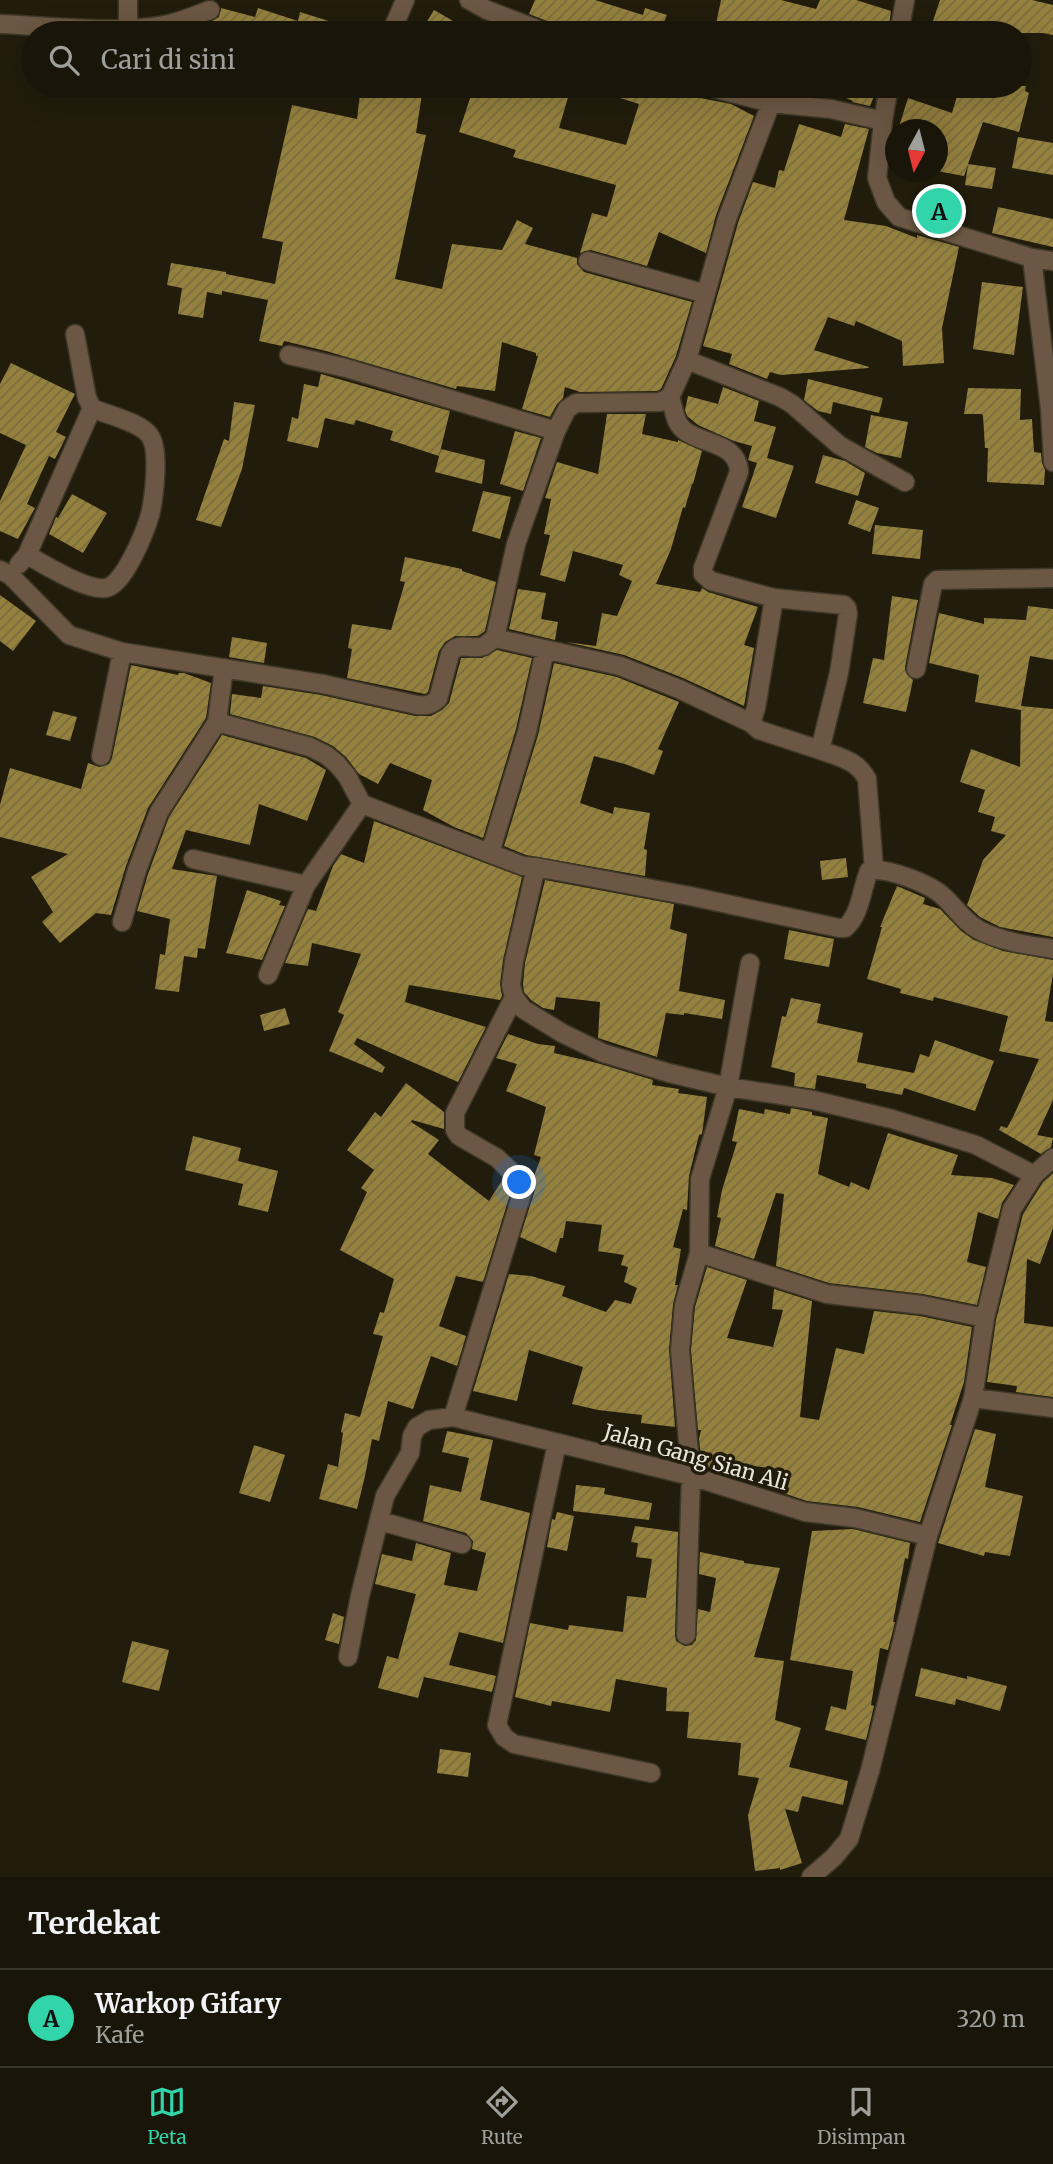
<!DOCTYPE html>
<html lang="id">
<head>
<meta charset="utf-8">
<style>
  body { margin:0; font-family:Merriweather,serif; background:#262216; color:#f1f3f6 }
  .compass { position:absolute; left:885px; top:119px; width:63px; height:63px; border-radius:50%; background:#191508; box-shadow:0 7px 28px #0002; rotate:187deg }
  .you { position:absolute; left:520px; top:1183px; width:24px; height:24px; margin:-18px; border:5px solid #fff; border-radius:50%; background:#1a73e8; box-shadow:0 0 0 10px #1a73e833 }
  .badge { display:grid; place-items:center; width:46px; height:46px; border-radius:50%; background:#32d4a9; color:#111; font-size:23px; font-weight:700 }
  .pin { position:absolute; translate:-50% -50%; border:4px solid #fff; box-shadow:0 2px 7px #0006 }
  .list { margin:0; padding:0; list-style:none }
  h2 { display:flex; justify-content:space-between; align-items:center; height:91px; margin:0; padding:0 28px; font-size:30px }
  h2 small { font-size:23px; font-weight:400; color:#9f9f9c }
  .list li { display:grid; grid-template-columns:46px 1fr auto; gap:21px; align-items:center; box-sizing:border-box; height:98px; padding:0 28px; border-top:2px solid #373429 }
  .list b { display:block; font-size:26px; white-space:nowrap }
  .list p { margin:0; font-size:23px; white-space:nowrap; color:#9f9f9c }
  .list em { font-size:23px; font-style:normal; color:#9f9f9c }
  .icon { flex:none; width:38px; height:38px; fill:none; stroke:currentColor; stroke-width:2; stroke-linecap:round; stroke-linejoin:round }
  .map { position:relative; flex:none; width:1053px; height:1877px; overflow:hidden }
  .search { position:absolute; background:#191508; box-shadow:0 7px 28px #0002; left:21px; right:21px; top:21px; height:77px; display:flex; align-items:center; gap:18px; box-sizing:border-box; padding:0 24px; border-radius:38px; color:#9f9f9c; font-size:26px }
  .sheet { height:189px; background:#191508 }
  nav { display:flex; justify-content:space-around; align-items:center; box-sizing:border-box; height:98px; border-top:2px solid #373429; background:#191508; font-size:19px; color:#9f9f9c }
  nav a { display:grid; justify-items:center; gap:4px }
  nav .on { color:#32d4a9 }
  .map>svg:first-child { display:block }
</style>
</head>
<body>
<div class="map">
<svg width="1053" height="1877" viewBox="0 0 1053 1877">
  <defs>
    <pattern id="building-hatch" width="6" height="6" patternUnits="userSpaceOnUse" patternTransform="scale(1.75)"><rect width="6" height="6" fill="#95813e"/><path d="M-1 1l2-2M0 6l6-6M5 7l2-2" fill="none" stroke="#796c3f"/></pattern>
  </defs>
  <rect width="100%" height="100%" fill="#211c0b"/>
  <path fill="url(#building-hatch)" d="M535 0H595L643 15 645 8 667 15 664 22 687 29 686 33H634L618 28 616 33H558L556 26 552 23 529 14Z
    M721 0H781L816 9 820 0H856L891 11 888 33H714Z
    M940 0H1032L1053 5V35L1043 33H929Z
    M221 8 255 17 258 8 298 21 300 12 354 29 353 33H209L212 21 219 17Z
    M434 10 474 33H420Z
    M361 86H391L390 90 422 94 416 133 426 135 395 279 442 289 452 244 502 250 517 220 533 228 525 244 577 258V264L584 272 692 302 676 356 661 389 657 391 580 392 565 387 563 398 557 404 550 417 522 409 538 356H536V353L502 342 495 391 457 386 456 389 326 351 284 341 282 346 259 341 268 300 222 291V295L207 292 203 318 178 314 182 288 167 285 171 263 226 272V274L275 284 283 242 262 238 292 105 357 119Z
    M474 86H543L569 94 559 128 626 145 639 104 595 90 596 86H682L680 94 731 104 754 116 716 215 706 253 659 232 647 266 591 250 580 253 592 213 607 217 616 185 513 157 516 150 459 132Z
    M819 86H878L870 106 852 102 853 101Z
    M960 86H1026L1025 91 1029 93 1019 132 983 122 968 164 996 168 992 189 965 185 968 165 964 176 937 171V130H898L908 98 952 113Z
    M799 124 841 137 845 124 869 129 844 220 886 226 917 238V235L959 247 942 328 944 363 903 366 902 341 856 321 854 326 828 317 814 350 869 367 868 368 781 375 770 372 767 379 729 364 732 354 703 346 738 223 753 182 775 188 779 170 784 171Z
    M1018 137 1053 143V175L1012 168Z
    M998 207 1053 219V247L992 233Z
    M982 282 1023 287 1014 355 973 349Z
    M11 363 75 394 56 432 66 437 55 459 49 456 27 504 35 508 18 539 0 531V501L26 445 0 433V384Z
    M321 374 450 411 439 456 390 440 393 431 356 420 354 425 325 418 318 448 287 441 292 417 298 419 304 384 318 387Z
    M808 379 883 398 879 413 833 402 831 414 818 411 804 400Z
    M723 387 759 401 754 421 776 427 767 458 794 466 776 518 742 507 757 463 748 460 752 446 734 441 698 425 687 416 685 410 688 396 718 404Z
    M968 388 1021 389 1020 420 1032 419 1034 452 1041 453 1042 463 1045 470 1044 485 987 482 988 448H985L983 416 982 414H964Z
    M234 402 255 405 242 469 221 527 196 520 224 439 229 441Z
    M607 414H646L642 434 678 442V440L702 451 693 484H692L685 508 683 507 671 549 656 584 700 592 702 588 708 592 758 607 744 645 754 648 744 706 683 678 624 655 566 642 596 646 602 613 617 616 632 581 619 575 623 565 573 551 565 582 540 575 550 535 544 534 551 499 545 498 557 462 598 474Z
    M871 415 908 422 901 458 877 453 865 447Z
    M515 431 541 438 523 491 500 484Z
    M441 449 485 460 482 484 435 472Z
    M823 455 845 461 865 473 858 496 815 483Z
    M483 491 511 497 500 539 472 531Z
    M72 494 107 513 83 553 49 534 56 517 58 518Z
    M856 500 879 508 870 532 848 524Z
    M875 525 923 530 920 559 872 554Z
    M405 557 462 569V571L496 582 485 631 478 636H455L445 642 439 651 428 692 425 694 347 678 352 649 348 648 352 624 391 630 405 582 400 581Z
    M518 589 546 593 541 619 558 622 555 640 509 629Z
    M0 595 36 621 13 651 0 641Z
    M892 596 918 600 905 667 906 673 913 680 906 712 863 703 873 658 884 660Z
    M1028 606 1053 609V660L1030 656 1021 706 1053 709V937L1000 927 980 917 967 905 983 860 1006 835 991 831 995 817 978 812 985 790 960 782 971 749 1020 767 1021 706V710L975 702 979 675 929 663 939 613 984 624V618L1026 620Z
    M232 637 267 643 264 663 229 657Z
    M497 650 532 658 516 729 483 838 454 827 423 810 432 780 390 763 378 784 359 774 346 757 333 746 315 737 230 714 232 694 261 698 263 686 321 695 415 716H431L442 710 449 703 461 658H482Z
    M554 663 617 677 679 702 658 749 663 751 654 775 625 764 594 756 580 803 613 814 614 807 650 813 644 849 647 850 645 876 526 855 504 846 538 735Z
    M131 665 178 675 179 673H184L211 683 206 718 148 808 126 866 111 915 96 913 60 943 42 922 53 912 31 877 68 854 0 837V805L10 768 81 789 88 763 99 767 109 764 112 758Z
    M53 711 77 717 70 741 46 735Z
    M222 735 306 758 326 770 307 821 259 804 250 845 186 830 172 869 217 876 205 949 198 948 197 958 184 956 179 992 155 989 160 954 165 955 170 919 137 911 148 874 169 817Z
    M374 821 522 877 503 960 500 984 502 996 500 1000 409 985 405 1002 486 1027 458 1082 357 1038 354 1044 385 1067 382 1073 329 1051 344 1015 338 1012 361 954 312 943 308 966 285 963 308 909 316 911 333 866 341 854 364 863Z
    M846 858 848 877 822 880 820 861Z
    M545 880 674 904 670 929 687 934 679 991 725 1000 722 1019 684 1013V1015L666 1013 657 1057 598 1038 600 1002 556 997 554 1010 543 1008 531 1000 524 992 523 984 525 963Z
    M897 886 925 898 923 904 940 909 961 931 974 940 1003 951 1053 960V974L1045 1021 1053 1022V1100L1037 1135 1053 1138 1051 1147 1041 1154 999 1130 1001 1126 1007 1128 1014 1115 1039 1059 999 1051 1008 1016 934 997 933 1001 900 993 901 989 867 979 882 927H880Z
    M247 890 281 901 279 905 285 906 262 960 226 953Z
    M789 930 834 939 829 967 784 959Z
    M791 998 821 1004 817 1023 863 1033 857 1062 914 1073 920 1054 929 1057 935 1040 994 1061 975 1111 904 1088 902 1095 866 1088V1084L817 1075 815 1089 794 1086 795 1073 771 1067 782 1016 786 1017Z
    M285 1008 290 1024 264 1031 260 1015Z
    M508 1034 538 1044 555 1046 554 1053 597 1063 653 1080 652 1085 679 1089 678 1093 707 1097 702 1134 699 1135 689 1176 687 1210 683 1209 673 1247 681 1249 675 1285H678L673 1304 669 1349 675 1427 641 1423 642 1415 598 1410 572 1404 583 1367 529 1350 517 1401 473 1391 509 1274 531 1276 565 1286 562 1296 606 1312 615 1300 631 1304 637 1288 624 1282 628 1267 621 1265 624 1255 598 1251 602 1225 566 1221 563 1238H560L556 1253 520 1237 535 1190 533 1179 541 1157 534 1155 546 1107 506 1091 517 1064 496 1058Z
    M406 1083 444 1112V1129L412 1120 411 1122 439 1140 428 1154 489 1201 503 1179 512 1188 483 1282 456 1276 439 1326 466 1336 457 1366 431 1356 413 1409 388 1401 379 1441 372 1439 365 1476 357 1509 319 1499 328 1464 338 1467 343 1433 341 1432 345 1413 360 1417 383 1336 373 1334 380 1312 384 1313 394 1279 340 1250 367 1192 361 1188 374 1170 347 1150 375 1112 381 1117Z
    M791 1108 812 1112V1115L828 1118 818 1174 849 1187 851 1182 869 1190 888 1133 958 1155 951 1175 992 1178 1014 1185 1002 1203 998 1219 978 1212 967 1262 986 1267 977 1305 923 1294 829 1283 776 1266 784 1194 776 1193 754 1259 715 1246 721 1218 717 1217 722 1190 737 1142 732 1141 739 1109 764 1114 765 1109 790 1114Z
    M193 1136 241 1148 238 1161 278 1171 268 1212 238 1205 243 1184 185 1170Z
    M1053 1173V1228L1040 1264 1027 1259 1024 1323 1053 1327V1397L1016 1392 1017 1386 987 1382 996 1320 1023 1214 1043 1182Z
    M707 1267 747 1280 727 1338 773 1347 783 1310 772 1309 774 1289 812 1301 800 1417 819 1420 836 1348 864 1354 874 1311 920 1316 972 1327 964 1382 950 1425H952L920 1522 858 1507 807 1501 774 1490 779 1469 730 1463 728 1473 702 1467 699 1439 701 1430H698L691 1350 695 1307Z
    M975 1429 996 1434 985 1487 1023 1496 1010 1556 985 1552 984 1556 938 1543Z
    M447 1431 493 1440 480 1500 530 1513 503 1643 459 1632 449 1665 496 1676 492 1692 424 1677 418 1698 378 1688 387 1656 398 1659 416 1594 375 1584 382 1554 412 1561 416 1543 451 1553 444 1585 477 1591 486 1553 472 1549 473 1541 466 1533 423 1521 430 1485 461 1492 469 1458 442 1452Z
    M254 1445 285 1455 270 1502 239 1493Z
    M576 1485 605 1488 604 1494 652 1503 649 1520 573 1511Z
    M557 1512 574 1516 567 1551 547 1547 552 1519 555 1520Z
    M635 1526 678 1532 675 1635 676 1641 685 1646 692 1645 696 1640 698 1609 710 1612 716 1578 699 1574 700 1552 744 1561V1563L780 1568 754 1657 784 1661 775 1720 801 1728 789 1767 848 1781 843 1805 802 1796 798 1812 785 1809 802 1863 780 1870V1868L755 1871 748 1815 759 1778 738 1775 741 1743 687 1738 689 1712 666 1711 667 1688 616 1679 610 1712 552 1701 551 1706 515 1697 530 1623 568 1630 569 1625 623 1632 627 1596 646 1598 652 1559 636 1557 638 1543 631 1542Z
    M853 1529 910 1543 908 1559 905 1558 893 1622H895L888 1650 880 1648 871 1705 874 1706 866 1740 825 1730 831 1706 846 1710 853 1671 790 1660 812 1531Z
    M333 1613 344 1617 339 1644 325 1640Z
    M132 1641 169 1650 159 1691 122 1682Z
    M921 1668 967 1679V1676L1007 1686 1000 1711 956 1699 955 1705 915 1696Z
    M440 1749 471 1753 468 1777 437 1773Z"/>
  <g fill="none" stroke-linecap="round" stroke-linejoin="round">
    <defs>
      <path id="minor" d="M128 0V28
        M469 0 487 10 547 33
        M0 24C51 26 119 35 169 24 183 21 196 15 210 10
        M391 33 405 0
        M899 33 905 0
        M705 86 771 103 831 109 883 121
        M889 86 883 121 877 178 886 202 899 217 1032 258 1050 409 1053 462
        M1032 258 1053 261
        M588 261 706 294
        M289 355 346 368 556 431
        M687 360 780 397 792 404 839 445 905 482
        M27 555C46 565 86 591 106 588 124 585 145 532 150 515 154 498 160 450 150 436 141 422 107 415 92 408L87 398 75 334
        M19 564 27 555 92 408
        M0 570 10 575 69 635 122 652 323 684 417 705C427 706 431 705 438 699L450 654C458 640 472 651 484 646 486 645 493 639 495 638L516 544 556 431 567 409 576 403 660 402 670 397 687 360 727 219 771 103
        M495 638 620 666 679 689 751 723 756 708 774 598 711 581 703 574V568L739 472C738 438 691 446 678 423 674 416 673 405 670 397
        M916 669 933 584 937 580 1053 578
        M217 722 224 668
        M751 723 759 730 820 750 839 673 848 614 847 608 844 605 774 598
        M820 750C839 757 857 760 867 779L874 869
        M101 756 122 652
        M490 853 527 732 545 650
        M193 859 306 885
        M536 867 690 896 839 928H845C861 914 861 890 869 871 886 866 932 885 944 897 956 908 964 922 979 930 1002 942 1028 945 1053 949
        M122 922 137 870 159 812 217 722 310 747 326 755 337 764 347 776 362 804 523 866 536 867 514 961 511 985 514 997 523 1009 562 1033 603 1053 669 1073 728 1087 813 1100 892 1119 976 1145 1034 1175
        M268 975 306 885 362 804
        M699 1253 827 1294 922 1305 985 1318
        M973 1398 1053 1408
        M453 1417 524 1187 523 1183 497 1158 459 1136 455 1130V1113L514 997
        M557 1443 497 1725 504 1737 514 1744 651 1773
        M380 1521 462 1544
        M686 1635 691 1476 680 1350 684 1305 699 1253 700 1179 728 1087 750 963
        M348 1657 360 1596 385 1496 410 1453 412 1436 417 1427 429 1420 453 1417 691 1476 805 1512 855 1518 928 1536
        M811 1877 834 1857 849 1839 870 1771 928 1536 973 1398 985 1318 1012 1209 1034 1175 1053 1158"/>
    </defs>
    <use href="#minor" stroke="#3d3828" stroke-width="21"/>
    <use href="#minor" stroke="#6b5743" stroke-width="18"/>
  </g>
  <g text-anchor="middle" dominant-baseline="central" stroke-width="7" stroke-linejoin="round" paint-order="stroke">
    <g font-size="21" fill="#e9e5db" stroke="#211c0b">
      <text transform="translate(696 1457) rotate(16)">Jalan Gang Sian Ali</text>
    </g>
  </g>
</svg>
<svg class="compass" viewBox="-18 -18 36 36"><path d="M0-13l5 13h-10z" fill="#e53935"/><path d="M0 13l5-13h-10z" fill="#9f9f9c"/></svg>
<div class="you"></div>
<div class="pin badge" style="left:939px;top:211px">A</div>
<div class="search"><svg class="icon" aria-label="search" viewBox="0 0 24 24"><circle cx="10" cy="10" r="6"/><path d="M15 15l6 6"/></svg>Cari di sini</div>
</div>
<section class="sheet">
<h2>Terdekat<small></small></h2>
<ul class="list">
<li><span class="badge">A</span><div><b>Warkop Gifary</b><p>Kafe</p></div><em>320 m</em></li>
</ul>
</section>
<nav>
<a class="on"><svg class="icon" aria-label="map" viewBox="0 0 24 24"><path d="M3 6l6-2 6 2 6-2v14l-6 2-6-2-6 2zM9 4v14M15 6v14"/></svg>Peta</a>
<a><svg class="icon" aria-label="directions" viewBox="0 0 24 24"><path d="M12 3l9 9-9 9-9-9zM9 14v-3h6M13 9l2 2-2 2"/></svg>Rute</a>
<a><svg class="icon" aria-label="saved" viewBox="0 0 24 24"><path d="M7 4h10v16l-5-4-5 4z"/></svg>Disimpan</a>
</nav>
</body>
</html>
